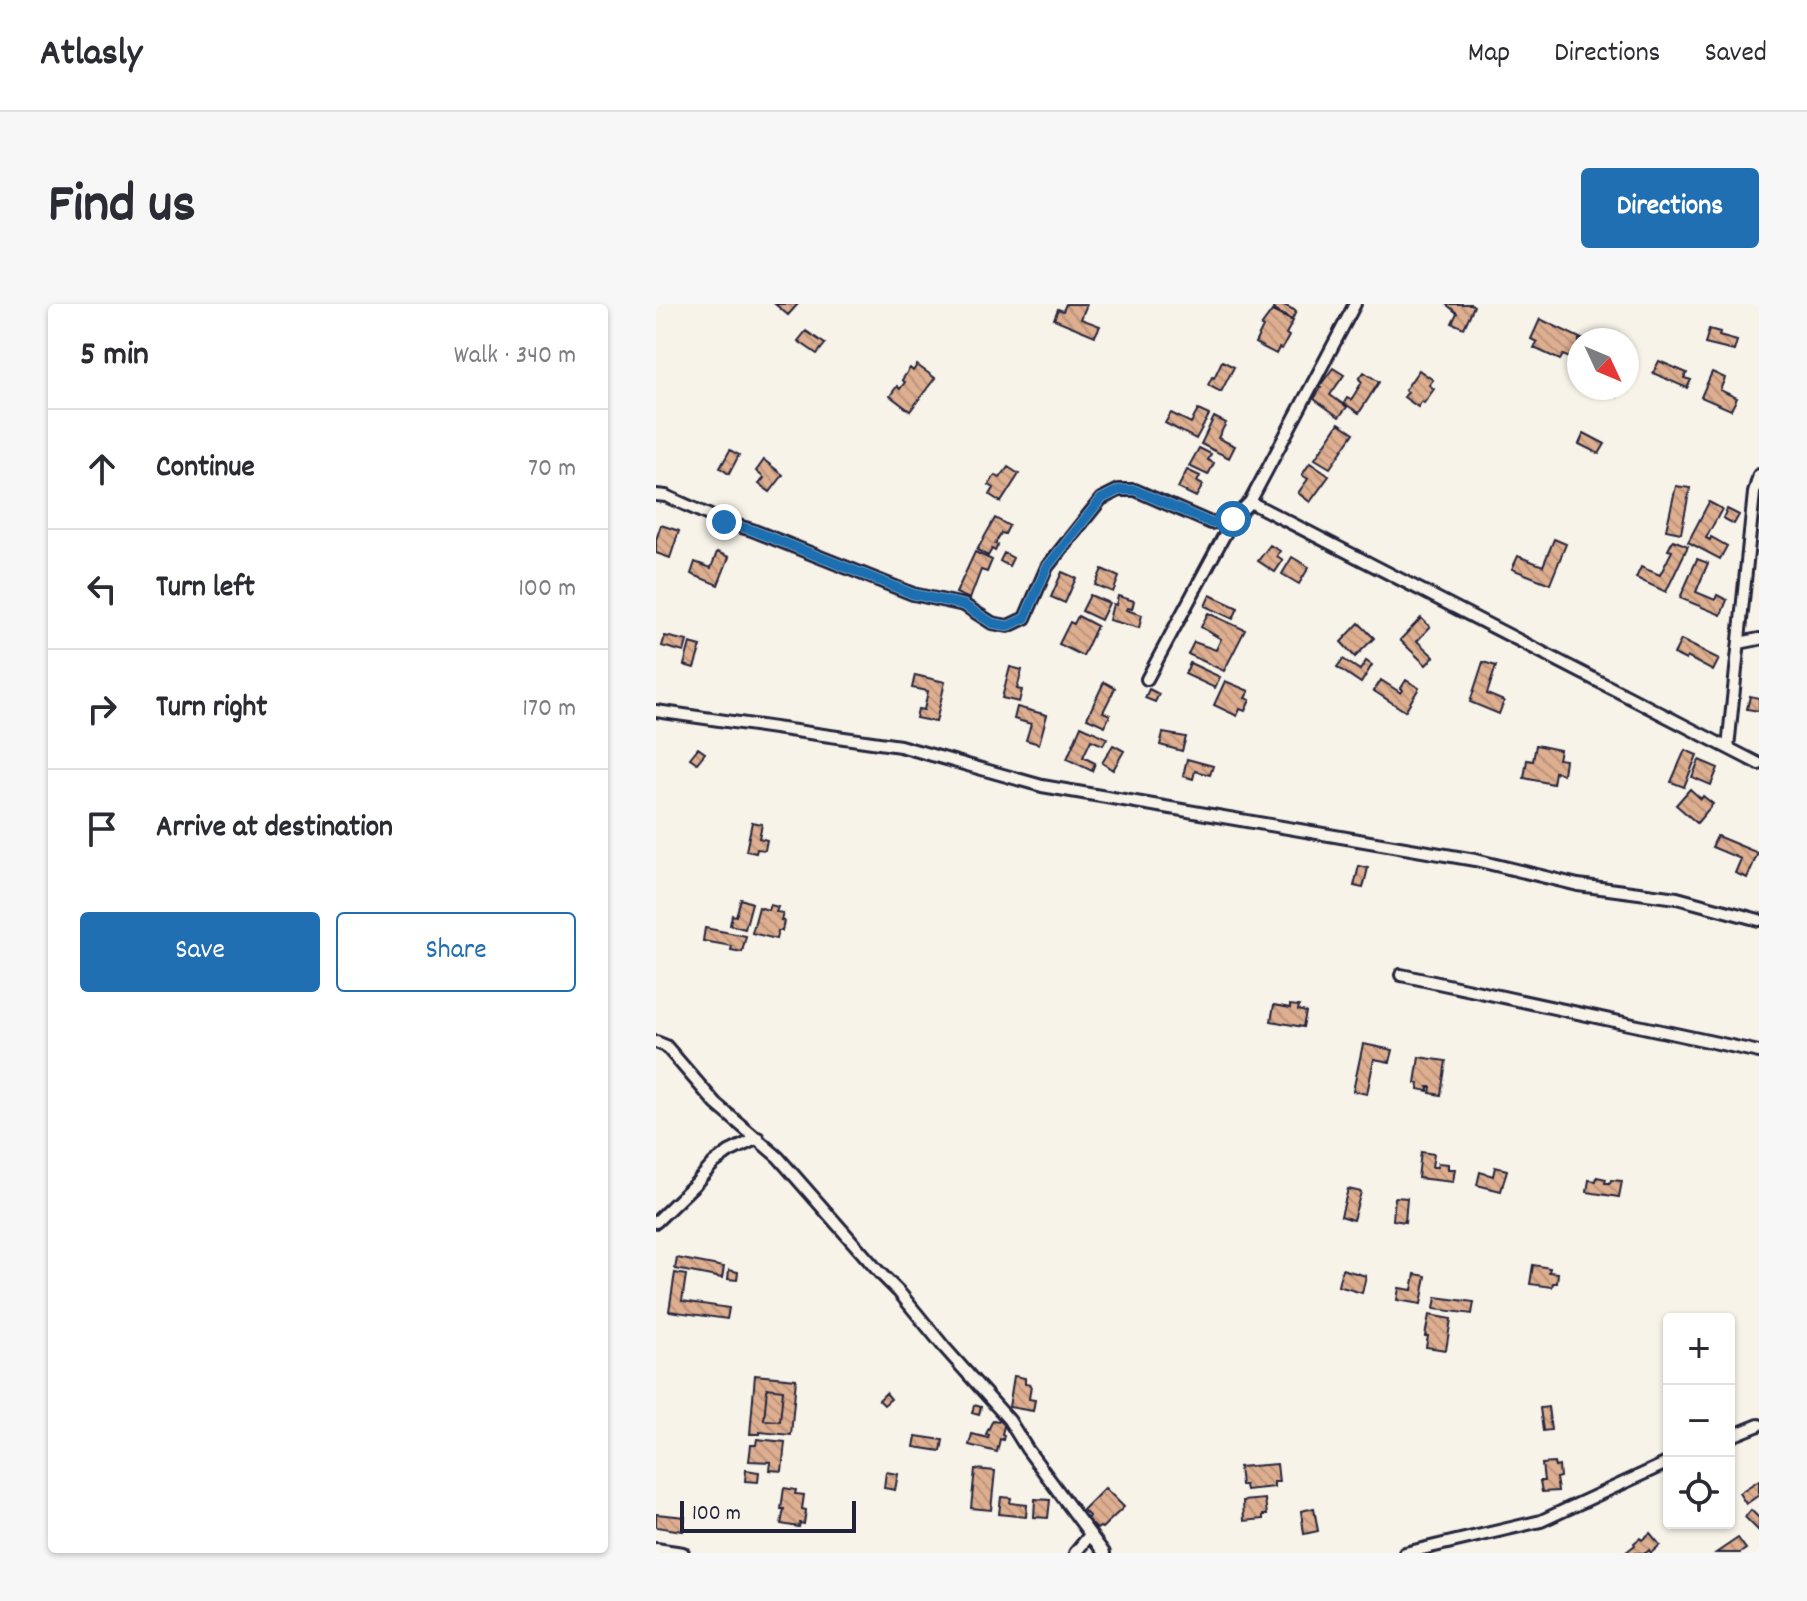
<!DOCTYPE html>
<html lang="en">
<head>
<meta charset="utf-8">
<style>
  body { margin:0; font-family:Dekko,sans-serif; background:#f7f7f7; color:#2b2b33 }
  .controls { position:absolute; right:24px; bottom:24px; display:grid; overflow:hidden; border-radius:8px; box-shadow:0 2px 6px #0004 }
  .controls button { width:72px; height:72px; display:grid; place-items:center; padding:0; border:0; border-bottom:2px solid #e1e1e2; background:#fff; color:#2b2b33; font:40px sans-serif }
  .compass { position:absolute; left:911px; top:24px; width:72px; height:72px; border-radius:50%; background:#fff; box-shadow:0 2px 6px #0004; rotate:134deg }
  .scale { position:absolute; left:24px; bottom:20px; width:176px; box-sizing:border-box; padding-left:8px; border:4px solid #22223b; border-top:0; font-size:22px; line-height:28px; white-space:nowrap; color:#22223b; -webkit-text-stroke:6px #f7f3e8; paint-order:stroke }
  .stop { position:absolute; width:24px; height:24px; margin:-18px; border:6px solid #1f6fb2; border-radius:50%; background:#fff }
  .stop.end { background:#1f6fb2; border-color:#fff; box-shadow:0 2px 8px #0008 }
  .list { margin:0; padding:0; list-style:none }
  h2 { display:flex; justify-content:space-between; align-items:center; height:104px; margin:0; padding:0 32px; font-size:34px }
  h2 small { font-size:26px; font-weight:400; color:#7c7c81 }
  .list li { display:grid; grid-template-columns:52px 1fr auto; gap:24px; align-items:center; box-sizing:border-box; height:120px; padding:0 32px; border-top:2px solid #e1e1e2 }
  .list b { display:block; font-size:30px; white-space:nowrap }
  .list em { font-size:26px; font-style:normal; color:#7c7c81 }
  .actions { display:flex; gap:16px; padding:24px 32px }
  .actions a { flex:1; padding:18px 0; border:2px solid #1f6fb2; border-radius:8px; text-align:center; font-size:28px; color:#1f6fb2 }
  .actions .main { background:#1f6fb2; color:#fff }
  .icon { flex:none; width:44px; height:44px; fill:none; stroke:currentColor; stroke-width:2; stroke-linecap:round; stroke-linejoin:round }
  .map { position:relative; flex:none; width:1103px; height:1249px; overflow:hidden; border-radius:8px }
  header { display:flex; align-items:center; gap:48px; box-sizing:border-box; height:112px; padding:0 40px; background:#fff; border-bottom:2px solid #e1e1e2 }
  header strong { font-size:38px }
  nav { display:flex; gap:44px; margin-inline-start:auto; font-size:28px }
  .intro { display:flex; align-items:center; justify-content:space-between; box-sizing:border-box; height:192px; padding:0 48px }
  h1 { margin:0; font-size:56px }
  .button { padding:20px 36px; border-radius:8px; background:#1f6fb2; color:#fff; font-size:28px; font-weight:700 }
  main { display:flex; gap:48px; padding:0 48px }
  aside { flex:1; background:#fff; border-radius:8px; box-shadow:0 2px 6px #0004 }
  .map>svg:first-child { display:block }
</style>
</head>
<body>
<header>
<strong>Atlasly</strong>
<nav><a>Map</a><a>Directions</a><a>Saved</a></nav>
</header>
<div class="intro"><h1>Find us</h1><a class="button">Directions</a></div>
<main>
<aside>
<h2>5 min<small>Walk · 340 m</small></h2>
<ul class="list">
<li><svg class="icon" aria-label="ahead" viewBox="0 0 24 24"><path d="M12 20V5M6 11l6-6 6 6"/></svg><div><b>Continue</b></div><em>70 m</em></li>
<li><svg class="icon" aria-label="left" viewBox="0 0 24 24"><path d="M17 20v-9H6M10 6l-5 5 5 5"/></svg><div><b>Turn left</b></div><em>100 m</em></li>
<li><svg class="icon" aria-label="right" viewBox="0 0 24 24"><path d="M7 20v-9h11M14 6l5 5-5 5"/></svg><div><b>Turn right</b></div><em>170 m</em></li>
<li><svg class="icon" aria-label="arrive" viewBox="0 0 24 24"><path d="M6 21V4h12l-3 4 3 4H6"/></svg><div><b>Arrive at destination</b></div></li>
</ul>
<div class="actions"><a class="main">Save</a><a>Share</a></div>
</aside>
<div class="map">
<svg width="1103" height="1249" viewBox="0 0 1103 1249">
  <defs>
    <pattern id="building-back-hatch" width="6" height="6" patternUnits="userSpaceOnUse" patternTransform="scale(2)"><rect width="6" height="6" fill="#ddae8f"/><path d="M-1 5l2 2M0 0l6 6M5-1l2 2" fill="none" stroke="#bd957c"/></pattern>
  </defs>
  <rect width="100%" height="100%" fill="#f7f3e8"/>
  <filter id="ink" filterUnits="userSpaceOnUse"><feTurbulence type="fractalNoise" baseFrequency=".0125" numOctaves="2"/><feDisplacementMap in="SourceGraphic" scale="16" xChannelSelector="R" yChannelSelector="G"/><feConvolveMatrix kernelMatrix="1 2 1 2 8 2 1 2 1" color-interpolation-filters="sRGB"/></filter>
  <g filter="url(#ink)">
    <path fill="url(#building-back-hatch)" stroke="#22223b" stroke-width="2" fill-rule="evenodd" d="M119 0H142L132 11Z
      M410 0H431L425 15 444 22 439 32 398 15 402 5 407 7Z
      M619 0H626L640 7 636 16 617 5Z
      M792 0H815L818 2 808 24 796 19 801 9 791 1Z
      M616 7 637 17 630 30 633 32 626 45 623 44 620 50 599 39 607 23 605 22Z
      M884 15 926 35 923 36V41L916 55 907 51 904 56 878 44 881 38 875 35Z
      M1053 25 1064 28 1063 32 1081 37 1078 47 1049 40Z
      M150 27 169 40 161 50 142 37Z
      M566 57 578 63 565 88 552 81 556 73 558 74Z
      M1003 57 1031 69 1028 74 1035 76 1031 84 997 69Z
      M261 61 279 74 254 107 234 92 241 82 244 85 249 78 246 76 254 64 257 67Z
      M677 64 688 71 674 91 691 103 683 113 658 95 665 84 663 83Z
      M763 66 777 76 773 81 778 85 768 99 766 97 762 103 748 93 752 88 749 86Z
      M708 68 723 78 703 109 688 99 691 94 695 96 706 78 703 75Z
      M1056 68 1069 74 1064 86 1081 94 1075 106 1045 93Z
      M940 84H965L961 93Z
      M542 106 553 111 540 135 509 119 515 109 535 119Z
      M558 113 570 119 562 134 579 142 573 154 545 140Z
      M683 119 698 129 674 164 659 155Z
      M928 129 949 140 943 150 923 140Z
      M543 144 555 150 552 156 558 159 552 171 533 162Z
      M74 146 83 151 73 170 64 164Z
      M108 156 127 171 114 188 103 180 108 174 100 167Z
      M654 159 673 172 654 198 642 189 652 175 646 171Z
      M352 163 363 170 345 198 334 191 338 184 333 181 339 171 344 174Z
      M531 166 544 172 541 178 547 181 540 193 522 184Z
      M1020 182 1034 184 1025 229 1010 226Z
      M1053 198 1066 205 1050 234 1054 236 1055 233 1071 242 1064 255 1032 238Z
      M1071 205 1083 211 1078 220 1067 214Z
      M339 214 353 222 349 230 345 229 339 240 342 241 339 247 336 245 332 252 321 246Z
      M5 221 23 227 14 254 0 249V236Z
      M898 235 910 240 894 280 856 265 862 252 887 262Z
      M1017 236 1032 242 1010 288 980 274 985 263 1004 271 1016 247 1012 246Z
      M614 241 624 247 621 252 627 256 619 268 602 257Z
      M61 248 73 253 62 281 35 270 39 258 55 264Z
      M319 248 336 256 331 268 325 266 314 295 300 289Z
      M348 249 357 254 353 262 344 257Z
      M636 253 653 263 643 280 626 270Z
      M1041 255 1052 259 1040 288 1059 296 1061 291 1071 296 1065 311 1024 294Z
      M446 265 463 273 457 288 439 281Z
      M406 268 420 274 409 299 395 293Z
      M434 291 453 299 445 316 426 307Z
      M554 291 582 304 577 315 549 302Z
      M462 292 478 297 476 305 471 304 470 306 486 311 483 324 453 316 457 300 460 301Z
      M552 309 589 326 568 367 532 350 538 338 560 346 565 335 545 323Z
      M422 312 441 322 427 352 403 340 414 318 418 320Z
      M765 314 774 323 761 337 778 353 770 361 744 336Z
      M703 319 718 334 699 353 685 338Z
      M9 332 31 337 28 348 6 342Z
      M1025 336 1063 355 1057 367 1031 353 1030 356 1018 350Z
      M34 339 45 342 38 364 28 361Z
      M687 355 704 366 710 357 716 361 705 379 681 363Z
      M827 358 840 362 831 390 848 397 843 410 814 398Z
      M534 359 564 373 559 384 529 370Z
      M354 363 366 366 361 385 366 386 363 398 346 394Z
      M259 371 289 378 280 418 260 414 262 405 268 406 272 387 256 384Z
      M725 376 745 389 747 386 745 384 750 376 763 384 749 407 718 387Z
      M569 377 593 387 589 394 594 396 589 407 584 405 581 412 558 401Z
      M448 378 459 384 447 408 454 411 449 422 431 414Z
      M493 385 503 390 499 398 489 394Z
      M1094 392 1103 394V407L1091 405Z
      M361 403 391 411 383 440 370 436 375 420 358 415Z
      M425 422 451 434 447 441 435 436 427 453 439 459 436 467 411 455Z
      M507 429 530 433 526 447 504 441Z
      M457 441 468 447 457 466 446 459Z
      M880 441 904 446 902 455 909 456 907 470 899 468 897 480 868 474 871 456 877 457Z
      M42 444 49 449 41 459 34 454Z
      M1029 446 1041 451 1028 483 1015 478Z
      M531 455 557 462 554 471 539 467 537 475 527 472Z
      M1043 456 1062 464 1055 481 1036 473Z
      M1034 485 1045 495 1047 492 1057 500 1041 519 1020 501Z
      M96 518 106 520 103 534 111 536 109 546 101 545 100 549 90 547Z
      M1061 532 1102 549 1091 574 1079 569 1085 555 1056 543Z
      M703 562 712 564 707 584 698 582Z
      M85 595 96 599 89 625 74 621 76 611 80 612Z
      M114 601 122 603 120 608 127 609 125 616 128 617 126 627H122L120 635 96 629 103 603 112 606Z
      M49 624 90 632 86 648 75 646 76 642 47 637Z
      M618 701 634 704V701L643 702 642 706 650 708 647 723 615 717Z
      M707 740 737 746 734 758 718 755 711 790 697 787Z
      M763 753 790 757 785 791 774 789 775 783H772V787L762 785 763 779H759Z
      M765 848 778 850 776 863H781L782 859 792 860V865H799L797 878 762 874Z
      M839 863 851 866 845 887 821 881 824 868 837 872Z
      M941 873 950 875 949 879H954L955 876 966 877 963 893 931 888 933 876 940 877Z
      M692 885 705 888 697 916 685 912Z
      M739 893 751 894 749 918 737 916Z
      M21 954 68 963 66 974 19 965Z
      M877 961 894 964 893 968 902 969 901 979H897L896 983 874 980Z
      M686 965 710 972 706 989 682 982Z
      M73 966 82 968 81 976 72 975Z
      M19 969 30 971 26 997 73 1004 71 1015 13 1007Z
      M759 970 770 972 765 1000 741 996 743 984 756 986Z
      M780 993 818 998 816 1010 778 1005Z
      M773 1011 795 1015 790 1046 770 1043 772 1032H769Z
      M99 1071 140 1075 135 1131 104 1128V1130H94ZM111 1084 127 1086 124 1117 108 1116Z
      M358 1072 369 1074V1080L375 1081 373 1095 379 1096 377 1107 353 1103Z
      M111 1084 127 1086 124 1117 108 1116Z
      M230 1089 235 1095 228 1101 223 1096Z
      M318 1101 325 1103 323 1111 316 1109Z
      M892 1103 895 1126 887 1127 884 1104Z
      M337 1116 349 1118 346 1130 348 1131 347 1136 344 1135 341 1148 313 1141 316 1130 332 1134 333 1131 330 1130Z
      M260 1132 287 1136 285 1147 258 1143Z
      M101 1135 129 1138 126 1167 114 1166 115 1158 93 1157 95 1141H100Z
      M898 1159 899 1163 903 1162 904 1173 900 1174 902 1187 886 1188 884 1177H888L886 1160Z
      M621 1160 623 1178H618V1183L590 1186 589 1181H585L583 1163Z
      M319 1165 339 1167 335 1206 315 1204Z
      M90 1166 103 1168 102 1178 89 1177Z
      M230 1168 242 1170 239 1186 228 1184Z
      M1103 1176V1191L1090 1200 1083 1189Z
      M128 1184 140 1186 139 1190 148 1191 146 1205 150 1206 148 1220 144 1219 143 1223 125 1220 128 1205H125Z
      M449 1184 468 1203 446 1224 444 1223 441 1225 431 1215 433 1212 427 1206Z
      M345 1193 355 1194 354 1199 371 1201 370 1213 343 1210Z
      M379 1195 394 1196 392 1214 378 1213Z
      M609 1195 611 1211H607V1215L588 1217 587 1197Z
      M658 1204 662 1227 648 1230 645 1207Z
      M1095 1206 1103 1214V1227L1089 1213Z
      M0 1210 29 1213 27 1227 0 1223Z
      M994 1229 1004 1241 995 1249 993 1246 990 1249H969L979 1241 978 1239 984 1234 986 1236Z
      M1082 1234 1090 1245 1084 1249H1060Z"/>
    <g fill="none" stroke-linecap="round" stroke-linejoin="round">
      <defs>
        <path id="minor" d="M0 191 10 192 68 218 96 226 257 290 308 301 336 319 352 322 369 314 391 263 445 195 463 186H479L555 219 577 215 594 198 699 0
          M594 198 1103 460
          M1083 339 1103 335
          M491 375 577 215
          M0 407 244 442 386 482 819 556 922 581 1021 594 1103 616
          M1072 444 1098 189 1103 171
          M745 671 1103 748
          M0 738 10 742 60 800 122 853 223 968 243 988 288 1043 353 1116 371 1145 448 1249
          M0 918 40 879 58 859 73 848 102 834
          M1073 1133 1103 1121
          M0 1245 27 1249
          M419 1249 434 1231
          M749 1249 885 1217 1013 1158"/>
      </defs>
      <use href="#minor" stroke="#22223b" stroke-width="16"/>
      <use href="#minor" stroke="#f7f3e8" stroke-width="10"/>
    </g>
  </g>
  <g fill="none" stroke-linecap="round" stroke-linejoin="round" filter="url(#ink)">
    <path stroke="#1f6fb2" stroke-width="10" d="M68 218 96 226 257 290 308 301 336 319 352 322 369 314 391 263 445 195 463 186H479L555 219 577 215"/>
  </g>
</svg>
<div class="controls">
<button>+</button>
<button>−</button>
<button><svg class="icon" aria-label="locate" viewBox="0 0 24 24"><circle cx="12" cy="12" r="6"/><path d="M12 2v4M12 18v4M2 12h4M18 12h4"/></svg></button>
</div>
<svg class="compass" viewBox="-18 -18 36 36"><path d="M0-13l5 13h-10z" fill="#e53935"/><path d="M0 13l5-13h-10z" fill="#7c7c81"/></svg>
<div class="scale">100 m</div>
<div class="stop" style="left:577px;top:215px"></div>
<div class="stop end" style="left:68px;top:218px"></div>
</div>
</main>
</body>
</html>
